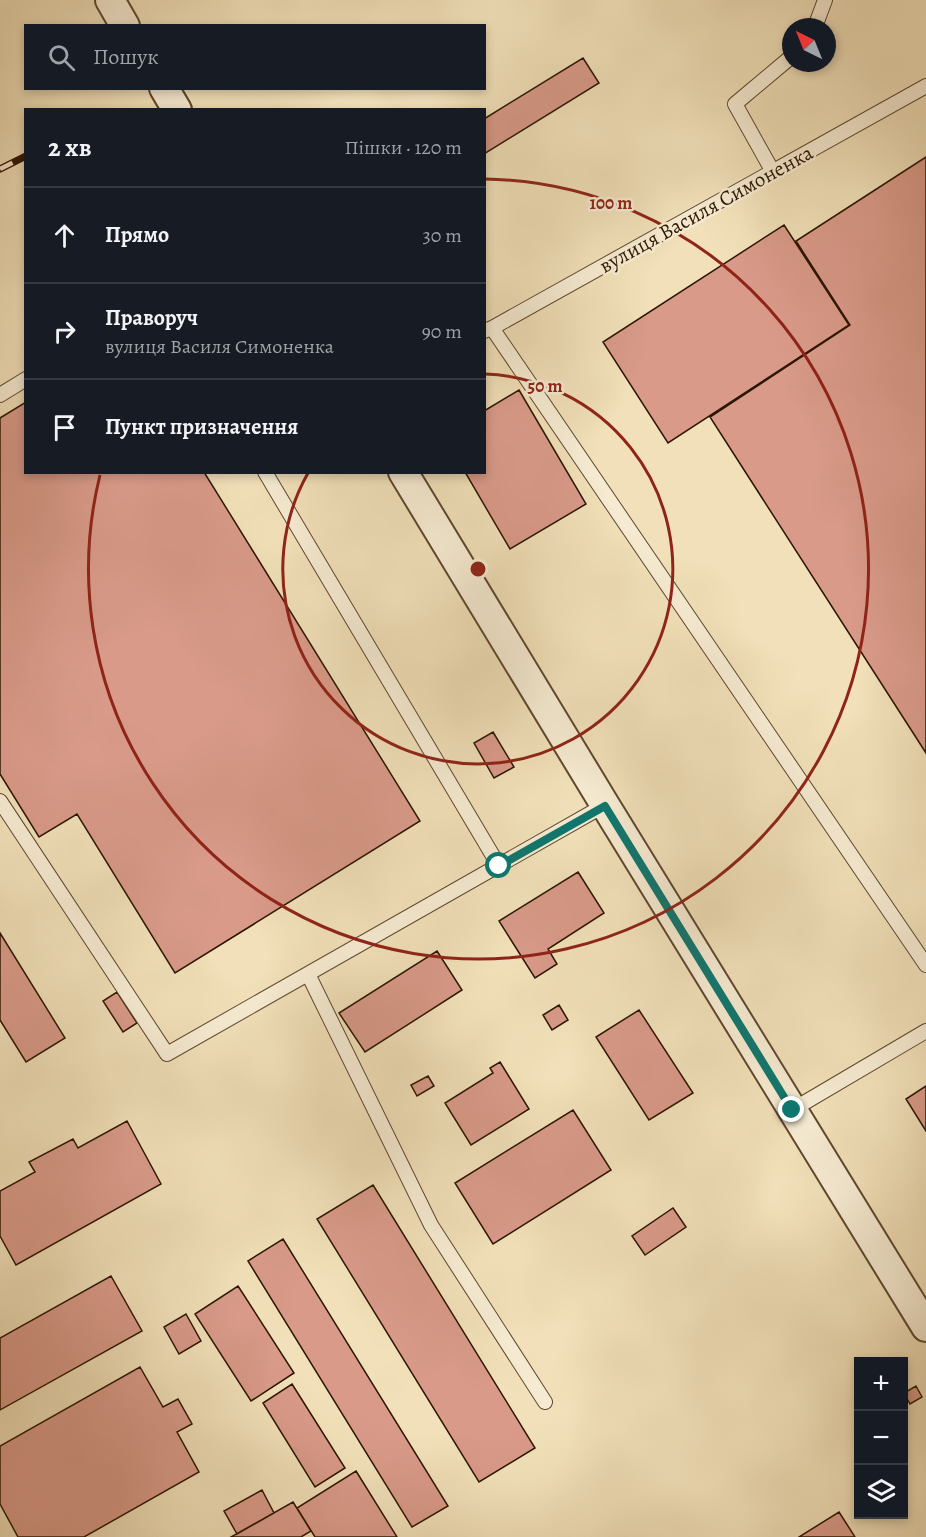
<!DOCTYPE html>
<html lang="uk">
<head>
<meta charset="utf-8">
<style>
  body { margin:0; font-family:Alegreya,serif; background:#242831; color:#f1f3f6 }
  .controls { position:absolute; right:18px; bottom:18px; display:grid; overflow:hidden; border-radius:0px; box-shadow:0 3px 9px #0003 }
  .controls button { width:54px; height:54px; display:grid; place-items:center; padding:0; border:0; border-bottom:2px solid #363941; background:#171b24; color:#f1f3f6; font:30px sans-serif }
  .compass { position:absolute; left:782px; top:18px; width:54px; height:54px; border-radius:50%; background:#171b24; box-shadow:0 3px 9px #0003; rotate:317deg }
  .stop { position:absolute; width:18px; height:18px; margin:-14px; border:4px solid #0f766e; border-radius:50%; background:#fff }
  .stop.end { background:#0f766e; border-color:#fff; box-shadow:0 2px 6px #0008 }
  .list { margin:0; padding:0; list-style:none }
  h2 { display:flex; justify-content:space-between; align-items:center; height:78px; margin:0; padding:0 24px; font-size:26px }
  h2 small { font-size:20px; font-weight:400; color:#9ea1a6 }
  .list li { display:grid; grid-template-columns:39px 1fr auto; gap:18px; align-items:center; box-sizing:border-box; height:96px; padding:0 24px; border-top:2px solid #363941 }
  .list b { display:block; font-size:22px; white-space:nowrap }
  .list p { margin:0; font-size:20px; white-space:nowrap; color:#9ea1a6 }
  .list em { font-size:20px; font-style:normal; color:#9ea1a6 }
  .icon { flex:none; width:33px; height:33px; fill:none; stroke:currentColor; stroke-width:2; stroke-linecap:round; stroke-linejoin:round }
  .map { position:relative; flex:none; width:926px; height:1537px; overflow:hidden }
  .search { position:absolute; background:#171b24; box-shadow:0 3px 9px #0003; left:24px; top:24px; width:462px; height:66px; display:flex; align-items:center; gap:15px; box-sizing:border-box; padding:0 21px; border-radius:0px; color:#9ea1a6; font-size:22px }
  .panel { position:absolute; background:#171b24; box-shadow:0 3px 9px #0003; left:24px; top:108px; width:462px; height:366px; border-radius:0px }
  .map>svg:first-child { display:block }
</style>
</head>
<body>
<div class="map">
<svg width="926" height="1537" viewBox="0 0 926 1537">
  <rect width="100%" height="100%" fill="#f1e0b9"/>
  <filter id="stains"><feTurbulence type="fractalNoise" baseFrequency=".00333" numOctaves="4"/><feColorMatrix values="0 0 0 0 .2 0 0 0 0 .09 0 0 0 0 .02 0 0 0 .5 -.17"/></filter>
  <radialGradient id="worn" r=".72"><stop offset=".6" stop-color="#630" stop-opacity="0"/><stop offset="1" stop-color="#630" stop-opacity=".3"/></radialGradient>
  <path fill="#d99a89" stroke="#2d1600" stroke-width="1.5" d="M583 58 599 83 484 154V119Z
    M926 157V753L710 417 850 325 796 241Z
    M784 225 849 325 668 443 603 342Z
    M519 390 586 504 510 549 465 472H484V411Z
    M26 402V472H204L420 821 175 973 77 814 39 837 0 774V418Z
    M493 732 514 767 494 778 474 743Z
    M578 872 604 913 548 949 557 964 535 978 499 921Z
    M0 933 65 1038 26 1062 0 1020Z
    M437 951 462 990 365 1052 339 1013Z
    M117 992 137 1023 123 1032 103 1001Z
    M559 1005 568 1020 552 1030 543 1015Z
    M639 1010 693 1093 649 1120 596 1037Z
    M500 1062 529 1109 471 1145 445 1103 493 1073 490 1068Z
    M428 1076 434 1086 417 1096 411 1085Z
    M926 1086V1131L906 1099Z
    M573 1110 611 1170 493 1244 455 1183Z
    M127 1121 161 1184 16 1265 0 1236V1191L35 1172 29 1162 73 1139 78 1148Z
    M373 1185 535 1448 479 1482 317 1219Z
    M673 1208 686 1227 645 1255 632 1236Z
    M283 1239 448 1506 412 1527 248 1261Z
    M111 1276 142 1331 0 1410V1338Z
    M238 1286 294 1373 251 1401 195 1314Z
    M186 1314 201 1341 179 1354 164 1327Z
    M140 1367 163 1407 178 1399 192 1424 177 1432 199 1472 84 1537H18L0 1504V1446Z
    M292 1384 345 1468 315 1487 263 1403Z
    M916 1386 922 1397 910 1404 904 1393Z
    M356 1471 397 1537H315L297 1508Z
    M262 1490 274 1513 237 1534 224 1511Z
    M293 1502 311 1531 301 1537H231Z
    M839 1512 855 1537H799Z"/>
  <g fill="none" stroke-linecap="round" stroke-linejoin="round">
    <defs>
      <path id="service" d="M815 27 825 0
        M773 172 735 104 791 57
        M492 328 926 965
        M484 331 492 328 926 86
        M0 395 26 379
        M265 472 499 866
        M0 801 167 1054 605 805
        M308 974 431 1225 545 1402
        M792 1110 926 1031"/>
      <path id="minor" d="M110 0 125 26
        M164 88 177 110
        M403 472 605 805 926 1327"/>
    </defs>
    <use href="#service" stroke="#5e482e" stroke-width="16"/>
    <use href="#minor" stroke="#5e482e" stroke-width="32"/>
    <use href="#service" stroke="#f6ebd2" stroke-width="14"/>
    <use href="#minor" stroke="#f6ebd2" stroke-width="28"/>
    <defs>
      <path id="rail" d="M0 169 26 156"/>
    </defs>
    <use href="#rail" stroke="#2d1600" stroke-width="7"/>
    <use href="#rail" stroke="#f6ebd2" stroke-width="4.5" stroke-dasharray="14" stroke-linecap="butt"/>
  </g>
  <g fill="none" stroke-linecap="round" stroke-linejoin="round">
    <path stroke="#0f766e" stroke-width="8" d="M499 866 605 806 792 1110"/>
  </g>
  <g fill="none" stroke="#8f2418" stroke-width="3">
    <path d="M485 374A195 195 0 1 1 308 473"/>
    <path d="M485 179A390 390 0 1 1 100 475"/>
  </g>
  <g text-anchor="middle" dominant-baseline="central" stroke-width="5" stroke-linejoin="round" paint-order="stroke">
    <g font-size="21" fill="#2d1600" stroke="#f6ebd2">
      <text transform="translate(706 209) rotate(-29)">вулиця Василя Симоненка</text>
    </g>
  </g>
  <circle cx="478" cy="569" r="9" fill="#8f2418" stroke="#f6ebd2" stroke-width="3"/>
  <g font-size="18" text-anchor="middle" font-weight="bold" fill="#8f2418" stroke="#f6ebd2" stroke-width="5" stroke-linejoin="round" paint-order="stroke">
    <text x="611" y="209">100 m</text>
    <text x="545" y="392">50 m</text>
  </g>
  <rect width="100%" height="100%" filter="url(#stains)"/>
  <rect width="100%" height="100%" fill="url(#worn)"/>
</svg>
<div class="controls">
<button>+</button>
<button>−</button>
<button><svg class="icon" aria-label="layers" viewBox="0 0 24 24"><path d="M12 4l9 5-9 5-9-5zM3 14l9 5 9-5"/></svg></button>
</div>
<svg class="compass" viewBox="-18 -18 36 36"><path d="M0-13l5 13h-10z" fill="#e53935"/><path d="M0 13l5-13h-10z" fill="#9ea1a6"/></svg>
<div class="stop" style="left:499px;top:866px"></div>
<div class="stop end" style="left:792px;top:1110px"></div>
<div class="search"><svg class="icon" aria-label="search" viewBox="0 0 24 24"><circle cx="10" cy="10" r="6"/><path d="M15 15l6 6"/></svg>Пошук</div>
<section class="panel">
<h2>2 хв<small>Пішки · 120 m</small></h2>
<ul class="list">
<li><svg class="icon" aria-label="ahead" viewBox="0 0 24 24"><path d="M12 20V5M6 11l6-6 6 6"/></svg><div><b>Прямо</b></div><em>30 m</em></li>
<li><svg class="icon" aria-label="right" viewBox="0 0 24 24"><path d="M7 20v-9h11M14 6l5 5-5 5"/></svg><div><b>Праворуч</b><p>вулиця Василя Симоненка</p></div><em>90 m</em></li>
<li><svg class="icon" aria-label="arrive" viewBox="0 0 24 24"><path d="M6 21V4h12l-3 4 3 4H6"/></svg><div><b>Пункт призначення</b></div></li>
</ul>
</section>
</div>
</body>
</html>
